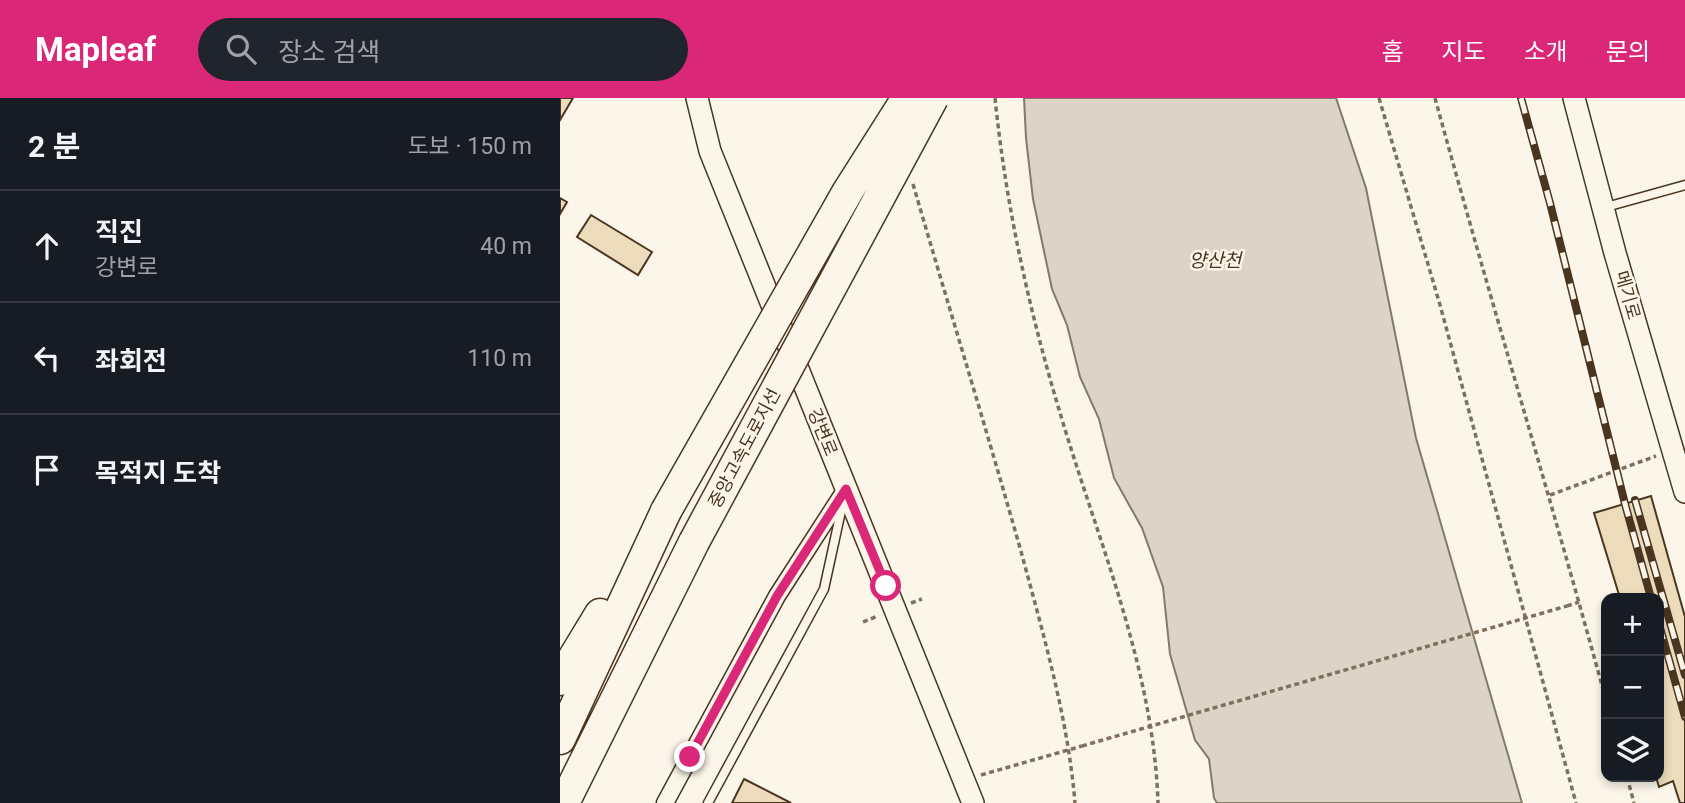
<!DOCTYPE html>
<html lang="ko">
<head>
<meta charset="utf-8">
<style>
  body { margin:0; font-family:Roboto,"Noto Sans KR",sans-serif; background:#20242c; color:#f1f3f6 }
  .controls { position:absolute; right:21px; bottom:21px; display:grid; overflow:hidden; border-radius:14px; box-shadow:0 4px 10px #0003 }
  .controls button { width:63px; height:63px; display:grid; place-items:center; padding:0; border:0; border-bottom:2px solid #363941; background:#171b24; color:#f1f3f6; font:35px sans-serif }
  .stop { position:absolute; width:21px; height:21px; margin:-16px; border:5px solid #db2777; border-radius:50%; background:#fff }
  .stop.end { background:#db2777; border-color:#fff; box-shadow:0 2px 7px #0008 }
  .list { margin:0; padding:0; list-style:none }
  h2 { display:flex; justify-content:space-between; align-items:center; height:91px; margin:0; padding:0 28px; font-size:30px }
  h2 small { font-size:23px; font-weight:400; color:#9ea1a6 }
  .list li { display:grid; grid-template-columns:46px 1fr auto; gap:21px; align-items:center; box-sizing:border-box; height:112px; padding:0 28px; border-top:2px solid #363941 }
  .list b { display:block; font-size:26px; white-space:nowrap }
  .list p { margin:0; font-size:23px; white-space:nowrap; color:#9ea1a6 }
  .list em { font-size:23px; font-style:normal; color:#9ea1a6 }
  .icon { flex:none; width:38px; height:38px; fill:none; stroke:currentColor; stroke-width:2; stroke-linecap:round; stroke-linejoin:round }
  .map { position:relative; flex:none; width:1125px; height:705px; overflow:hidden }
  header { display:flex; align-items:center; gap:42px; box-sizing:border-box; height:98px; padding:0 35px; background:#db2777; color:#fff }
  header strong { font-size:33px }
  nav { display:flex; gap:38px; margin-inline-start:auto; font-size:24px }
  .search { width:490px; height:63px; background:#20242c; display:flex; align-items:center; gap:18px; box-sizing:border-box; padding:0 24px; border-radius:38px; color:#9ea1a6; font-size:26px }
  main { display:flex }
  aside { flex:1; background:#171b24 }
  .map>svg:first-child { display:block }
</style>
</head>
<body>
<header>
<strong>Mapleaf</strong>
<div class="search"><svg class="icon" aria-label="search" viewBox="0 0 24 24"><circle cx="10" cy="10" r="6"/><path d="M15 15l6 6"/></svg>장소 검색</div>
<nav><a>홈</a><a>지도</a><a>소개</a><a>문의</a></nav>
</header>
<main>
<aside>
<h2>2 분<small>도보 · 150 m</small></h2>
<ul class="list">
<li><svg class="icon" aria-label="ahead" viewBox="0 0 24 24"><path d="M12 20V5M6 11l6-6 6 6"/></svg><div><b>직진</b><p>강변로</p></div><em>40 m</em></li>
<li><svg class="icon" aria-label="left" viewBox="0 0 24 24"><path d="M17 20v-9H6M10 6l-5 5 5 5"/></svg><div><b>좌회전</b></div><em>110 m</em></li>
<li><svg class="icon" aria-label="arrive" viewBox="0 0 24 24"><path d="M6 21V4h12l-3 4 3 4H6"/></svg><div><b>목적지 도착</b></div></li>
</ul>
</aside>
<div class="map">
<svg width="1125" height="705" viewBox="0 0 1125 705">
  <rect width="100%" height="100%" fill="#fbf6e9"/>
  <path fill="#dcd4c6" stroke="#887966" stroke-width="2" d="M464 0H776L806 90 856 340 962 705H657L654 700 649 661 635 642 610 556 603 489 582 430 554 380 539 321 520 279 507 227 492 191 473 101 466 40Z"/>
  <path fill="#ecdcbc" stroke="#4a3520" stroke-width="2" d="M0 0H13L0 22Z
    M0 100 7 104 0 116Z
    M31 117 92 154 78 177 17 139Z
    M1091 398 1125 519V705H1120L1113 683 1099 689 1096 679H1099V500H1060L1034 415Z
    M184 681 231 705H172Z"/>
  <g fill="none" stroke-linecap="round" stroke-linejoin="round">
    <defs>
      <path id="service" d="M1046 109 1125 87
        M148 705 264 491 283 404"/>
      <path id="minor" d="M105 705 217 498 286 391"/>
      <path id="tertiary" d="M137 0 150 53 413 705
        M1014 0 1055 155 1125 394"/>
      <path id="motorway" d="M0 582 40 516
        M0 641 106 413
        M4 705 134 444"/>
    </defs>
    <use href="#service" stroke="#4a3520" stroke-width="11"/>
    <use href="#minor" stroke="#4a3520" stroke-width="19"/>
    <use href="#tertiary" stroke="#4a3520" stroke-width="24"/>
    <use href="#motorway" stroke="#4a3520" stroke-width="33"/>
    <path stroke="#7f6f5c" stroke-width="3.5" stroke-dasharray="5 3.5" stroke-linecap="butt" d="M435 0C447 118 473 229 508 341 545 460 594 579 598 705
      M819 0 880 207 1016 705
      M875 0C930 201 991 401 1046 602
      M353 86C389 210 427 333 462 457 484 539 508 621 515 705
      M990 397 1096 358
      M351 505 362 501
      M1007 508 1019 504
      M303 524 318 518
      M421 677 522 648
      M1067 679 1074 705"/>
    <use href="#service" stroke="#fbf6e9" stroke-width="8"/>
    <use href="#minor" stroke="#fbf6e9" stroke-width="16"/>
    <use href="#tertiary" stroke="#fbf6e9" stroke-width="21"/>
    <use href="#motorway" stroke="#fbf6e9" stroke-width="30"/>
    <defs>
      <path id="rail" d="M961 0 990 105 1065 406 1091 500
        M1075 402 1125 577
        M1099 526 1125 619"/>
    </defs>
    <use href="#rail" stroke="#4a3520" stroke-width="8"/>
    <use href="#rail" stroke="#fbf6e9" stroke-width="5" stroke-dasharray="16" stroke-linecap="butt"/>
    <defs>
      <path id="motorway-bridge" d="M106 413 288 93 347 0
        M134 444 373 0"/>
    </defs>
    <use href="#motorway-bridge" stroke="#4a3520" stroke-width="33" stroke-linecap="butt"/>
    <path stroke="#7f6f5c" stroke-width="3.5" stroke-dasharray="5 3.5" stroke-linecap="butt" d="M522 648 1007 508"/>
    <use href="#motorway-bridge" stroke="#fbf6e9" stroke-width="30"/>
  </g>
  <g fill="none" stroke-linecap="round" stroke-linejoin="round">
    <path stroke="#db2777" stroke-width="9" d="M130 659 217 498 286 391 326 488"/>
  </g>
  <g text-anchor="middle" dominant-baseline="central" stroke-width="5" stroke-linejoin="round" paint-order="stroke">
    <g font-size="18" fill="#4a3520" stroke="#fbf6e9">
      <text transform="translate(1068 197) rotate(74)">메기로</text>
      <text transform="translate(263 334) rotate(68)">강변로</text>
      <text transform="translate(184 350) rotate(-62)">중앙고속도로지선</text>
    </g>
    <g font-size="19" font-style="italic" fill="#4a3520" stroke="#fbf6e9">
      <text x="655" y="162">양산천</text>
    </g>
  </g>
</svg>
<div class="controls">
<button>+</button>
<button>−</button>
<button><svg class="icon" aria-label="layers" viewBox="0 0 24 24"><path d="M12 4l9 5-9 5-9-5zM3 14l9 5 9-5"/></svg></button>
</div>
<div class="stop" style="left:326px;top:488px"></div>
<div class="stop end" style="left:130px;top:659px"></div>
</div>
</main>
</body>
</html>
